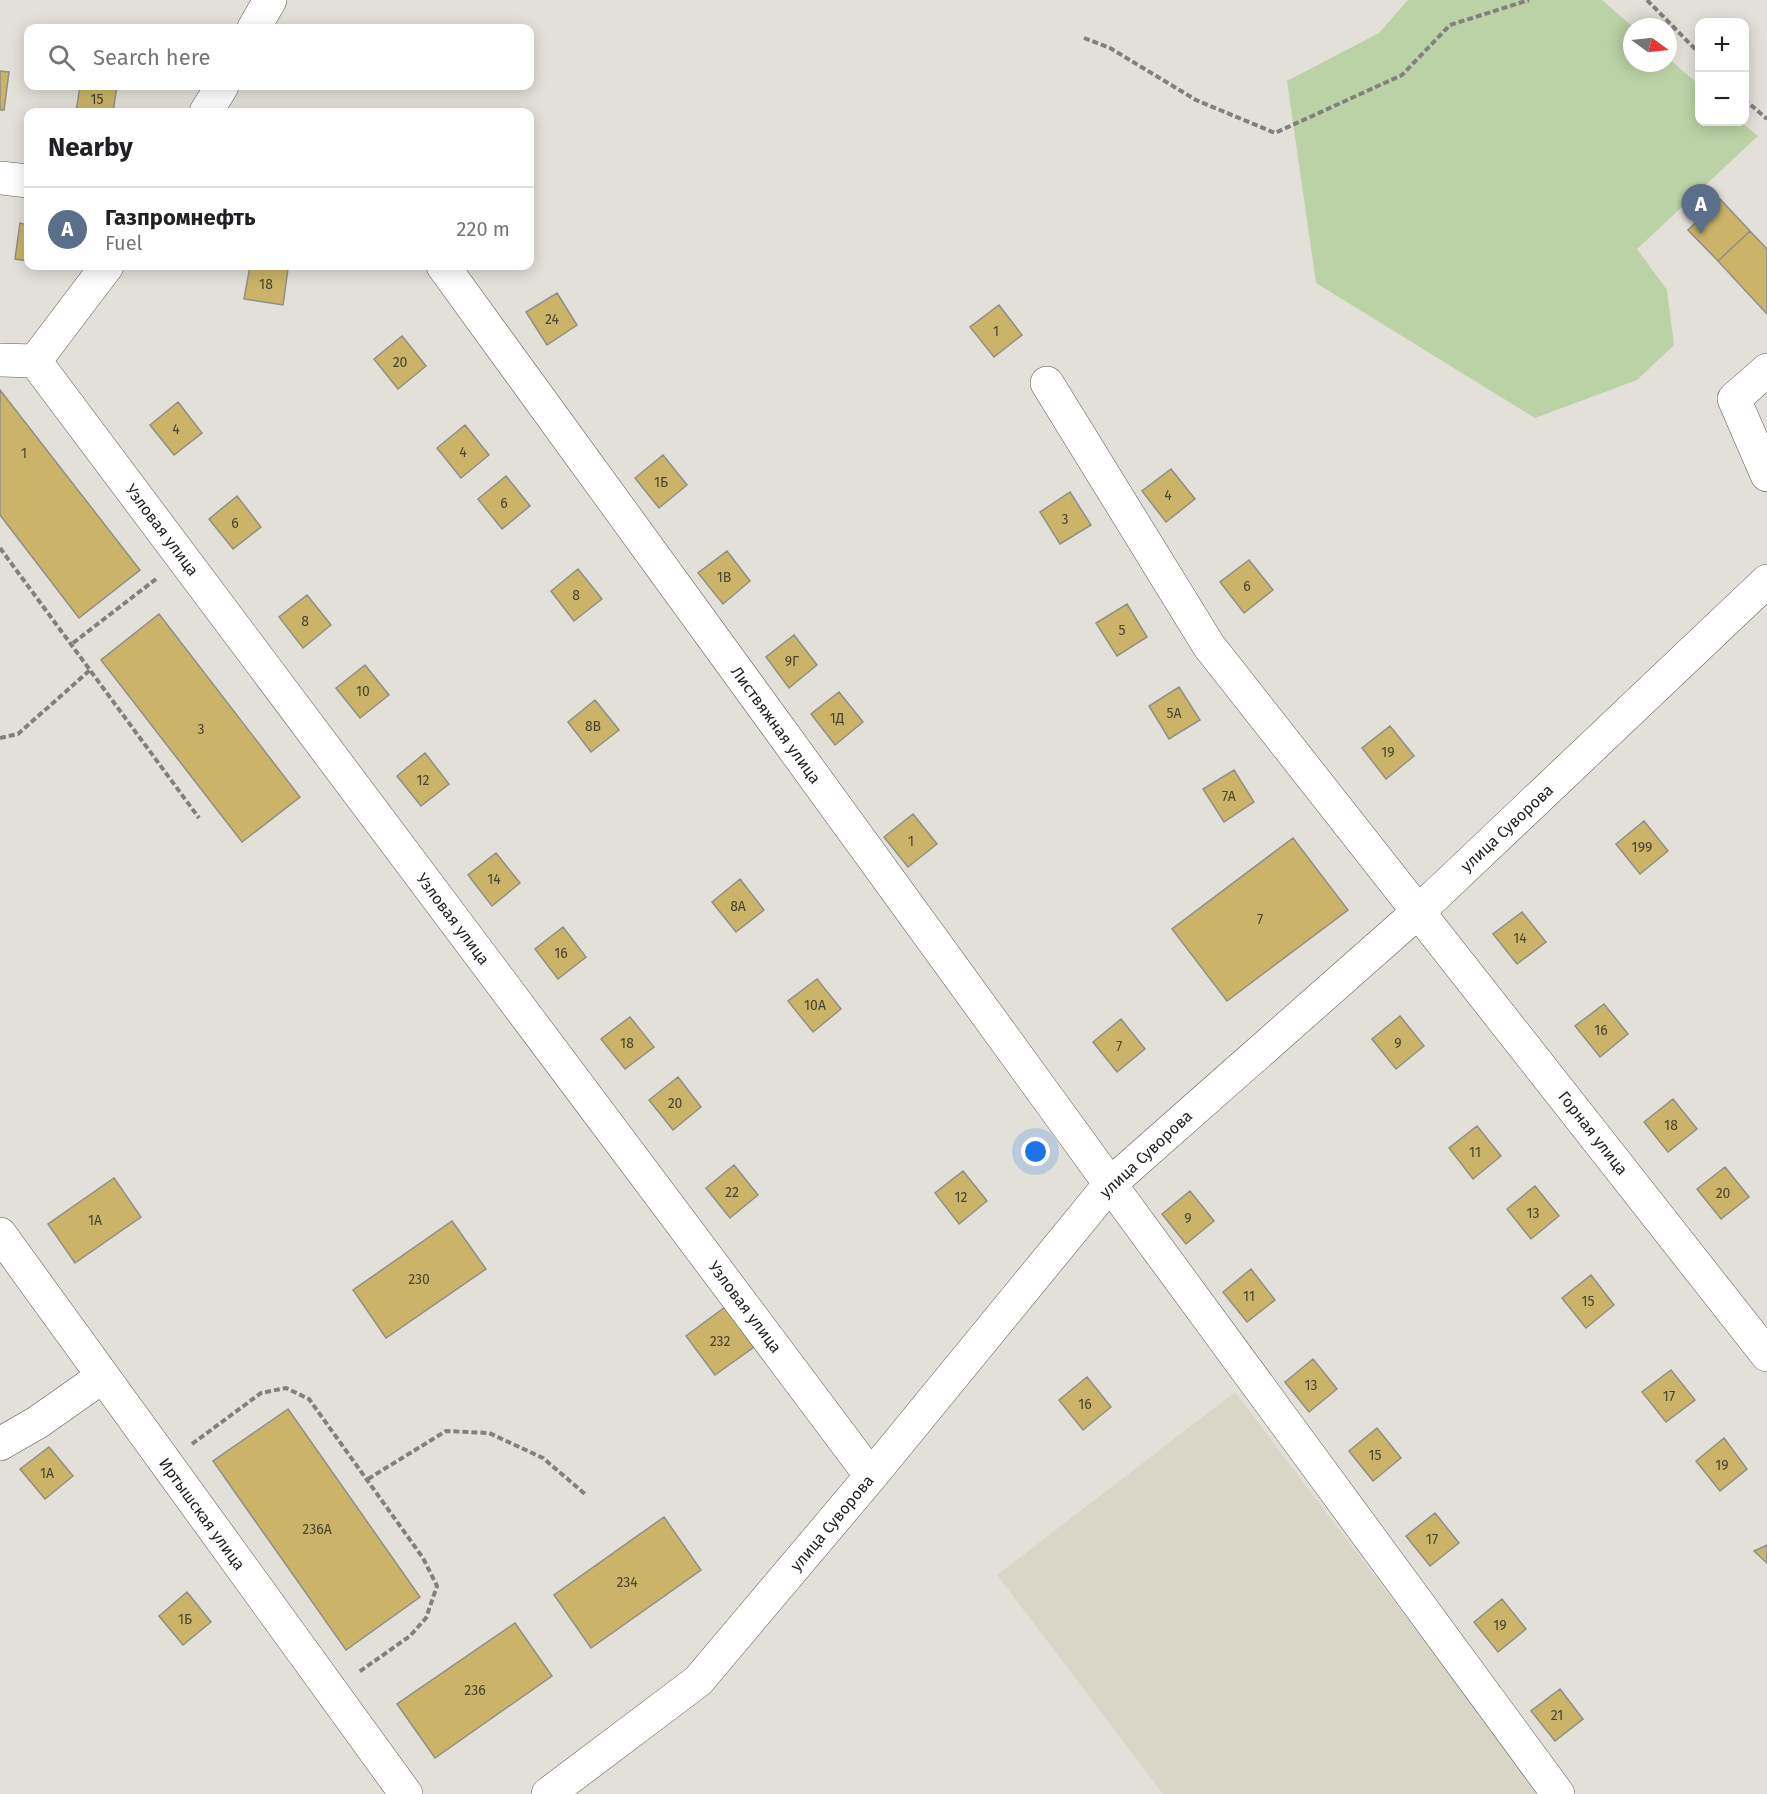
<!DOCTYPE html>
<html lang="en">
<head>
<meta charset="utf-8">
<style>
  body { margin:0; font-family:"Fira Sans",sans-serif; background:#f2f2f2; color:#202124 }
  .controls { position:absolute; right:18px; top:18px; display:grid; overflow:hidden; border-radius:12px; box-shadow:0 3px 15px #0003 }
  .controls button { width:54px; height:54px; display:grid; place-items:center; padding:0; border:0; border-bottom:2px solid #e0e0e0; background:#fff; color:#202124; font:30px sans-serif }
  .compass { position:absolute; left:1623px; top:18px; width:54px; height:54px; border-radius:50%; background:#fff; box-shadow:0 3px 15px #0003; rotate:105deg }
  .you { position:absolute; left:1036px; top:1152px; width:21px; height:21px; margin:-15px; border:4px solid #fff; border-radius:50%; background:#1a73e8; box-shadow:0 0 0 9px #1a73e833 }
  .badge { display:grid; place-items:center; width:39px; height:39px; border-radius:50%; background:#111827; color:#fff; font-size:20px; font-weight:700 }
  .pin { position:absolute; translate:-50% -50px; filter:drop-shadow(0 2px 3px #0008) }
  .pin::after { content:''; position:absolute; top:32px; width:21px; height:18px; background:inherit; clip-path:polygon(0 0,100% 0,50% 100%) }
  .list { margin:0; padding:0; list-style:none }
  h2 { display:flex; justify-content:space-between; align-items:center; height:78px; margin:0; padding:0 24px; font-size:26px }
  h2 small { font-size:20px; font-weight:400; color:#757577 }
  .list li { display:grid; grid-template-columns:39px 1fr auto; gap:18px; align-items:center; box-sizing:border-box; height:84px; padding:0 24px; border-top:2px solid #e0e0e0 }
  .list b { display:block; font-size:22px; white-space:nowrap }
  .list p { margin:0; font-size:20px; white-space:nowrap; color:#757577 }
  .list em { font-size:20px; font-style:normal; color:#757577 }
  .icon { flex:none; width:33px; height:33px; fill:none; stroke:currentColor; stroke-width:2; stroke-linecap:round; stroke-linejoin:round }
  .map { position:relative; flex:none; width:1767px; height:1794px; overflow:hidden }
  .search { position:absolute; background:#fff; box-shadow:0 3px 15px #0003; left:24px; top:24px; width:510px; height:66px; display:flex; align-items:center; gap:15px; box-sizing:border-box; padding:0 21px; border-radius:12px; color:#757577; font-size:22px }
  .panel { position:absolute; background:#fff; box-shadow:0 3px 15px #0003; left:24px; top:108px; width:510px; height:162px; border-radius:12px }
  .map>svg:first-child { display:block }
</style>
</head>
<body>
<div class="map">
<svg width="1767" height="1794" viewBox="0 0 1767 1794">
  <rect width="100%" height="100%" fill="#e3e0d9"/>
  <path fill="#dad6c7" d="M1235 1392 1540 1794H1163L997 1575Z"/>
  <path fill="#bbd1a6" d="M1408 0H1602L1633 27 1632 63H1668V58L1699 85 1700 122H1741L1758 136 1637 249 1667 290 1674 345 1637 380 1535 418 1316 283 1287 81 1379 33Z"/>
  <path fill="#cbb469" stroke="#908e87" stroke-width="1.5" d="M0 71 9 72 4 110H0Z
    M80 86H117L113 112H76Z
    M1720 199 1750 231 1718 261 1688 230Z
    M20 223 28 225V261L15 259Z
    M1750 231 1767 249V314L1718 261Z
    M250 266 288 269 283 305 244 299Z
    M557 293 577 325 547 345 526 312Z
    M999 305 1022 335 994 357 970 327Z
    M402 336 426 366 398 389 374 359Z
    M0 390 140 570 79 618 0 515Z
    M178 402 202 433 174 455 150 425Z
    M465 425 489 455 461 478 437 448Z
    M663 455 687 485 659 508 635 478Z
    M1171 469 1195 499 1166 522 1142 491Z
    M506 476 530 506 502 529 478 499Z
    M1070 492 1091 525 1060 544 1040 512Z
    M237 496 261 527 233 549 209 519Z
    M727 551 750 581 723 604 698 573Z
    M1249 560 1273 590 1244 613 1220 582Z
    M578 569 602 599 574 621 551 591Z
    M307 595 331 625 303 648 279 617Z
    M1127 604 1147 637 1117 656 1096 623Z
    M159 614 300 797 242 842 101 660Z
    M794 635 817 665 789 688 766 657Z
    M365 665 389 695 360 718 336 688Z
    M1179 687 1200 720 1169 739 1149 706Z
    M839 692 863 722 835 745 811 714Z
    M595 700 619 730 591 752 568 722Z
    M1390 726 1414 756 1386 779 1362 748Z
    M425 753 449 784 421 806 397 776Z
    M1234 770 1254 802 1224 822 1203 789Z
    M913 814 937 844 908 867 884 837Z
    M1644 821 1668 851 1640 874 1616 844Z
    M1293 838 1348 910 1227 1001 1172 929Z
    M496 853 520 883 492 906 468 875Z
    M740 879 764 910 736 932 712 902Z
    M1522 912 1546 942 1517 964 1493 934Z
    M563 927 586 957 558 979 535 949Z
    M817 979 841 1009 813 1032 788 1001Z
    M1604 1004 1628 1034 1600 1057 1575 1026Z
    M1400 1016 1424 1046 1396 1069 1372 1039Z
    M630 1017 654 1047 625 1069 601 1039Z
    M1121 1019 1145 1049 1117 1072 1093 1042Z
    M678 1077 701 1107 673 1130 649 1100Z
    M1673 1099 1697 1129 1668 1152 1644 1122Z
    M1477 1126 1501 1156 1473 1179 1449 1148Z
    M734 1165 758 1195 730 1218 706 1188Z
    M1725 1167 1749 1197 1721 1219 1697 1189Z
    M963 1171 987 1201 959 1224 935 1193Z
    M114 1178 141 1217 75 1263 48 1224Z
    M1535 1186 1559 1216 1531 1239 1507 1209Z
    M1190 1191 1214 1221 1186 1244 1162 1214Z
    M452 1221 486 1269 386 1338 353 1290Z
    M1251 1269 1275 1300 1247 1322 1223 1292Z
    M1591 1275 1614 1305 1586 1328 1562 1298Z
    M725 1307 754 1347 715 1375 686 1336Z
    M1313 1359 1337 1389 1309 1412 1285 1382Z
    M1671 1370 1695 1400 1666 1422 1642 1392Z
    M1087 1377 1111 1407 1083 1430 1059 1400Z
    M288 1409 420 1597 346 1650 213 1461Z
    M1377 1428 1401 1458 1373 1481 1349 1451Z
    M1724 1438 1747 1469 1720 1491 1696 1461Z
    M49 1447 73 1476 45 1499 20 1469Z
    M1435 1513 1459 1543 1430 1566 1406 1536Z
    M664 1517 701 1570 591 1648 554 1595Z
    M1767 1545V1563L1754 1551Z
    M187 1592 211 1622 183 1645 159 1616Z
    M1502 1599 1526 1629 1498 1652 1474 1622Z
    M515 1623 552 1676 435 1758 397 1704Z
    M1560 1689 1583 1719 1555 1741 1531 1711Z"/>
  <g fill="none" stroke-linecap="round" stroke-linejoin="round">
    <defs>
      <path id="minor" d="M254 28 270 0
        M206 112 222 86
        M0 178 28 181
        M443 266 1110 1184 1558 1794
        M0 360 35 361
        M35 361 871 1476
        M35 361 107 266
        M1767 370 1734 399 1767 475
        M1047 383 1209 646 1767 1355
        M0 1234 406 1794
        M0 1444 38 1422 102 1377
        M548 1794 698 1681 871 1476 1110 1184 1418 912 1767 581"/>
    </defs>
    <use href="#minor" stroke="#5a5852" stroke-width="34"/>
    <path stroke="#82807c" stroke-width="4" stroke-dasharray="6 3" stroke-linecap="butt" d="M1647 0 1700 54
      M1084 38 1110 48 1196 100 1275 133 1402 75 1450 25 1529 0
      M1744 99 1767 119
      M0 548 199 818
      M73 643 156 579
      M0 738 18 734 90 670
      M192 1444 261 1393 286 1388 309 1399 423 1558 437 1586 426 1618 410 1636 359 1672
      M368 1479 446 1431 489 1433 543 1458 585 1494"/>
    <use href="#minor" stroke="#fff" stroke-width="33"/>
  </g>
  <g text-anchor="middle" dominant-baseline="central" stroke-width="4.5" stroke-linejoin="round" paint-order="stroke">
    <g font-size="14" fill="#4b4430">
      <text x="97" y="99">15</text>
      <text x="266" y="284">18</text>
      <text x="552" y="319">24</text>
      <text x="996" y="331">1</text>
      <text x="400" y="362">20</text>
      <text x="176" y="429">4</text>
      <text x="463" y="452">4</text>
      <text x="24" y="453">1</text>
      <text x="661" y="482">1Б</text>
      <text x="1168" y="495">4</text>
      <text x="504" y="503">6</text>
      <text x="1065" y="519">3</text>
      <text x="235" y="523">6</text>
      <text x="724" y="577">1В</text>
      <text x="1247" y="586">6</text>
      <text x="576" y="595">8</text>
      <text x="305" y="621">8</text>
      <text x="1122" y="630">5</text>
      <text x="792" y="661">9Г</text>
      <text x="363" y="691">10</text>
      <text x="1174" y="713">5А</text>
      <text x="837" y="718">1Д</text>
      <text x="593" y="726">8В</text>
      <text x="201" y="729">3</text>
      <text x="1388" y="752">19</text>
      <text x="423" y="780">12</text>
      <text x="1229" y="796">7А</text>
      <text x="911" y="841">1</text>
      <text x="1642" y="847">199</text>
      <text x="494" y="879">14</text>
      <text x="738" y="906">8А</text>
      <text x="1260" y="919">7</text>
      <text x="1520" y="938">14</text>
      <text x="561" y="953">16</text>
      <text x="815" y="1005">10А</text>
      <text x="1601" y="1030">16</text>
      <text x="627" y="1043">18</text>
      <text x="1398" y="1043">9</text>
      <text x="1119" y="1046">7</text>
      <text x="675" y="1103">20</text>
      <text x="1671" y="1125">18</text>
      <text x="1475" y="1152">11</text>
      <text x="732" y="1192">22</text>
      <text x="1723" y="1193">20</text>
      <text x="961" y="1197">12</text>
      <text x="1533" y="1213">13</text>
      <text x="1188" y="1218">9</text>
      <text x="95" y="1220">1А</text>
      <text x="419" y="1279">230</text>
      <text x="1249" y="1296">11</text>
      <text x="1588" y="1301">15</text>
      <text x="720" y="1341">232</text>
      <text x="1311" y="1385">13</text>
      <text x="1669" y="1396">17</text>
      <text x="1085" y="1404">16</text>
      <text x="1375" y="1455">15</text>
      <text x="1722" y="1465">19</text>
      <text x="47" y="1473">1А</text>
      <text x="317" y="1529">236А</text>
      <text x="1432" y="1539">17</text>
      <text x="627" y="1582">234</text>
      <text x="185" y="1619">1Б</text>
      <text x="1500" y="1625">19</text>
      <text x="475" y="1690">236</text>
      <text x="1557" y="1715">21</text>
    </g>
    <g font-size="16" fill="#201f1d" stroke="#fff">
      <text transform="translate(162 530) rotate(53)">Узловая улица</text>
      <text transform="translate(776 725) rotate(54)">Листвяжная улица</text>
      <text transform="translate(1507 828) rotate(-43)">улица Суворова</text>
      <text transform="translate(453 919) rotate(53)">Узловая улица</text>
      <text transform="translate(1593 1133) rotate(52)">Горная улица</text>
      <text transform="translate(1146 1154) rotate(-43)">улица Суворова</text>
      <text transform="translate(745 1307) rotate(53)">Узловая улица</text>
      <text transform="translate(202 1514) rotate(54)">Иртышская улица</text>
      <text transform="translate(832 1523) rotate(-50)">улица Суворова</text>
    </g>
  </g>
</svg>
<div class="controls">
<button>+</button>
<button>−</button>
</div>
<svg class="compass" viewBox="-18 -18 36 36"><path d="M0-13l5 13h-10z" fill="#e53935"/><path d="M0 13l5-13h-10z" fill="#757577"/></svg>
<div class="you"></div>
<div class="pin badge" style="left:1701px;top:234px;background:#5c6f8a">A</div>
<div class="search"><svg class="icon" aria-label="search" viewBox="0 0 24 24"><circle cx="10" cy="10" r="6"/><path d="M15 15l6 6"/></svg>Search here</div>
<section class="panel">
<h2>Nearby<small></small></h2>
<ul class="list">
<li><span class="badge" style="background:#5c6f8a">A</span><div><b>Газпромнефть</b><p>Fuel</p></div><em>220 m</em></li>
</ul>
</section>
</div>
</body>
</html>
